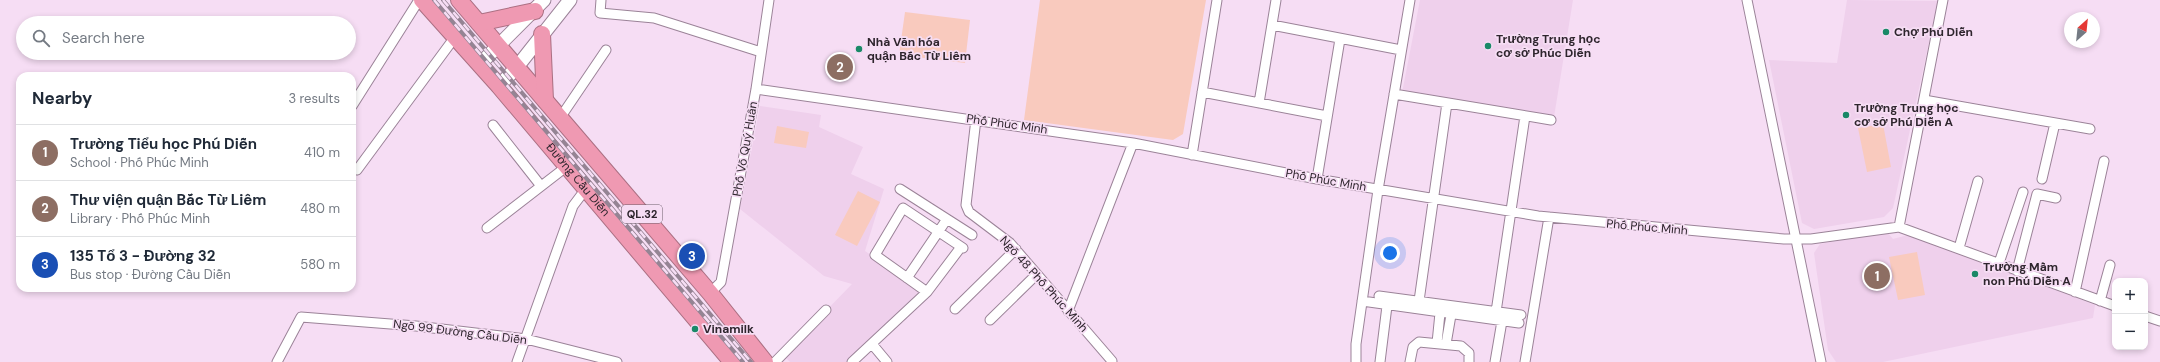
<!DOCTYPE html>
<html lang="en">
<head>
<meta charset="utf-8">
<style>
  body { margin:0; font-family:"DM Sans",sans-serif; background:#f2f2f3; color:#1f2937 }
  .controls { position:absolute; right:12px; bottom:12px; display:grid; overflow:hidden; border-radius:8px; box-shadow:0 2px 6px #0003 }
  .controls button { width:36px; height:36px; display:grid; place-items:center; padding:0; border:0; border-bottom:1px solid #e0e1e3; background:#fff; color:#1f2937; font:20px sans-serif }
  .compass { position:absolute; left:2064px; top:12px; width:36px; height:36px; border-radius:50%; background:#fff; box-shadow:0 2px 6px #0003; rotate:27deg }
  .you { position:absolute; left:1390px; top:253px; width:14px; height:14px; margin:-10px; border:3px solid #fff; border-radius:50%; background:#1a73e8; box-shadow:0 0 0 6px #1a73e833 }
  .badge { display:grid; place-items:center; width:26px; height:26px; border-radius:50%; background:#ea580c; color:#fff; font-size:13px; font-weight:700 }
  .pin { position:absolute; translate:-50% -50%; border:2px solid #fff; box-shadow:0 1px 4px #0006 }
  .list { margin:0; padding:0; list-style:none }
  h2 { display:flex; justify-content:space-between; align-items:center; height:52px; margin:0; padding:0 16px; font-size:17px }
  h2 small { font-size:13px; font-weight:400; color:#747a83 }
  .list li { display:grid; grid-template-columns:26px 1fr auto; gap:12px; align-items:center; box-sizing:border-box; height:56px; padding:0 16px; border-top:1px solid #e0e1e3 }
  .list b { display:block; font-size:15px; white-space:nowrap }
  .list p { margin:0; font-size:13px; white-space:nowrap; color:#747a83 }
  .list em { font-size:13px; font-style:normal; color:#747a83 }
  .icon { flex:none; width:22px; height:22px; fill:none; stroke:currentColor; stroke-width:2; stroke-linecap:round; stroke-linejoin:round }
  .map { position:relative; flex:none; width:2160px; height:362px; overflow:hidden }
  .search { position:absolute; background:#fff; box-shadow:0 2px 6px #0003; left:16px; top:16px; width:340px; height:44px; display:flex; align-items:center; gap:10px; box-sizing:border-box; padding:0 14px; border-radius:22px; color:#747a83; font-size:15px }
  .panel { position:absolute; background:#fff; box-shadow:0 2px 6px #0003; left:16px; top:72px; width:340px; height:220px; border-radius:12px }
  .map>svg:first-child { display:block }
</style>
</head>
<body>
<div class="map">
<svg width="2160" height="362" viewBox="0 0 2160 362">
  <rect width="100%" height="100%" fill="#f6ddf4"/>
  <path fill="#efd0ec" d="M1420 0H1573L1554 117 1402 93Z
    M1847 0 1938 1 1893 208 1884 217 1814 229 1802 223 1769 60 1837 63Z
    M760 106 821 115 819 127 863 147 851 174 884 189 865 251 921 289 912 301 848 362H790L783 355 852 284 824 276 740 209Z
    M1887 232 1893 239 1908 235 1930 242 2095 305 2093 318 1883 362H1836L1828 350 1814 253 1820 244Z"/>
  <path fill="#f9cabe" d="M1040 0H1206L1183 134 1173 140 1024 120Z
    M905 12 970 20 965 63 899 55Z
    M1883 124 1891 167 1867 172 1858 128Z
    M777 126 809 132 806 148 774 143Z
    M858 191 880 202 857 246 835 235Z
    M1917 252 1925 295 1898 300 1889 257Z"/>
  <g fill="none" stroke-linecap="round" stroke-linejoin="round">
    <defs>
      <path id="street" d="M601 0 600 13 654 18 761 52
        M1747 0 1821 362
        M1943 0 1899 227 2115 306
        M1272 25 1401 50
        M756 89 1133 143 1317 179 1538 216 1784 239H1811L1899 227
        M1202 92 1327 116
        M1394 94 1551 120
        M1924 100 2090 129
        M1259 103 1276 0
        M352 106 419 0
        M560 118 606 50
        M976 119 966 205 969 212 1010 243 1112 361
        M493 125 541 186
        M1192 155 1217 0
        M357 170 455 37
        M1317 179 1340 39
        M2042 179 2055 123
        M900 189 972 235
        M487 228 566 167
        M1959 248 1978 181
        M1999 263 2023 192
        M2017 271 2037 194 2056 198
        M907 278 947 219
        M927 292 875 255 903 208 963 248
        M2075 292 2104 161
        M710 293 721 282 756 89 769 0
        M1379 296 1521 315
        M1362 301 1519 323
        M1419 301 1447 103
        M2100 301 2110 265
        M955 309 1016 249
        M1068 311 1133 143
        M1496 312 1525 116
        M2145 316 2160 321
        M990 320 1037 274
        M1437 343 1440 313
        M872 344 887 362
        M1446 344 1451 315
        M277 362 301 317 416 326 526 339 617 362
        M517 362 573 206 585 190
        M775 362 826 310
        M852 362 927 292 961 247
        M1356 362V344L1378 190 1410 0
        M1380 362 1387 306
        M1410 362 1413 347 1419 342 1461 346 1469 353V362
        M1495 362 1502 321
        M1525 362 1549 217"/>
      <path id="secondary" d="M479 65 544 0
        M499 86 517 67 570 0"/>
      <g id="highway">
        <path id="s1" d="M422 0 499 86 732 362"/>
        <path d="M459 0 710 293 765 362"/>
        <path d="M479 23 535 11"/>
        <path d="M542 34 545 100"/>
      </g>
    </defs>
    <use href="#street" stroke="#9b8398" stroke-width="11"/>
    <use href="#secondary" stroke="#9b8398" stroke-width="15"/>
    <use href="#highway" stroke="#ab7083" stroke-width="18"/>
    <use href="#street" stroke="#fff" stroke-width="9"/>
    <use href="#secondary" stroke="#fff" stroke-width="13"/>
    <use href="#highway" stroke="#ef99b2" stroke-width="16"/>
    <defs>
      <path id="rail" d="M434 0 743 362
        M443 0 751 362"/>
    </defs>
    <use href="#rail" stroke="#958494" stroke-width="4"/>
    <use href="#rail" stroke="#f6ddf4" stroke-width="2.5" stroke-dasharray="8" stroke-linecap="butt"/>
  </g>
  <g fill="#198967" stroke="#f6ddf4" stroke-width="1.5">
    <circle cx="1886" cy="32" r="4"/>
    <circle cx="1488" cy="46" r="4"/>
    <circle cx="859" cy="49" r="4"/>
    <circle cx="1846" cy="115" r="4"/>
    <circle cx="1975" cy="274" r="4"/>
    <circle cx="695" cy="329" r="4"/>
  </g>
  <g text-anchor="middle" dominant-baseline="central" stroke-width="3.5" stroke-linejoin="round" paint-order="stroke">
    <rect fill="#f6ddf4" stroke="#6a5c69" stroke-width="1" x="622" y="205" width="40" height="18" rx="3"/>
    <g font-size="11" font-weight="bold" fill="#2e252d">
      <text x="642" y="214">QL.32</text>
    </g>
    <g font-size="12" font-weight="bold" fill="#2e252d" stroke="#f6ddf4" text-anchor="start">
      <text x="1894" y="32">Chợ Phú Diễn</text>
      <text x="1496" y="39">Trường Trung học<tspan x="1496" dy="14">cơ sở Phúc Diễn</tspan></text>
      <text x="867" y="42">Nhà Văn hóa<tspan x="867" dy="14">quận Bắc Từ Liêm</tspan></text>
      <text x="1854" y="108">Trường Trung học<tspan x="1854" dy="14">cơ sở Phú Diễn A</tspan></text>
      <text x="1983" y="267">Trường Mầm<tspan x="1983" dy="14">non Phú Diễn A</tspan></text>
      <text x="703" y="329">Vinamilk</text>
    </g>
    <g font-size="12" fill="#2e252d" stroke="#f6ddf4">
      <text transform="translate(1007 124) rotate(8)">Phố Phúc Minh</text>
      <text transform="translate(745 149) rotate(-80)">Phố Võ Quý Huân</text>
      <text transform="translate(1326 180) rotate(10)">Phố Phúc Minh</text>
      <text stroke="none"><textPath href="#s1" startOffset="238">Đường Cầu Diễn</textPath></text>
      <text transform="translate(1647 227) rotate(5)">Phố Phúc Minh</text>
      <text transform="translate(1044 284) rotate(48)">Ngõ 48 Phố Phúc Minh</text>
      <text transform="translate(460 332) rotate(7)">Ngõ 99 Đường Cầu Diễn</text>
    </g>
  </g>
</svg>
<div class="controls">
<button>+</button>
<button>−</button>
</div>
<svg class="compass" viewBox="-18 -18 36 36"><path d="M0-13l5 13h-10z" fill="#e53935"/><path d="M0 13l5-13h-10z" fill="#747a83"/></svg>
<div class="you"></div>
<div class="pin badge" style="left:1877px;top:276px;background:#8d6e63">1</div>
<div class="pin badge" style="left:840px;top:67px;background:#8d6e63">2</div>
<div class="pin badge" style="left:692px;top:256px;background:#1a4fb4">3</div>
<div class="search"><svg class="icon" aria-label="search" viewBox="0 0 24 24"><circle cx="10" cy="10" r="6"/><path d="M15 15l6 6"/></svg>Search here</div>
<section class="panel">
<h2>Nearby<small>3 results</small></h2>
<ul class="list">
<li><span class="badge" style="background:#8d6e63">1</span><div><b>Trường Tiểu học Phú Diễn</b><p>School · Phố Phúc Minh</p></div><em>410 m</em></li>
<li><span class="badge" style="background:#8d6e63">2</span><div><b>Thư viện quận Bắc Từ Liêm</b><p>Library · Phố Phúc Minh</p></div><em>480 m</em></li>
<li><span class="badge" style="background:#1a4fb4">3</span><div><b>135 Tổ 3 - Đường 32</b><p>Bus stop · Đường Cầu Diễn</p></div><em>580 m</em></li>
</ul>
</section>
</div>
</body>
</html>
